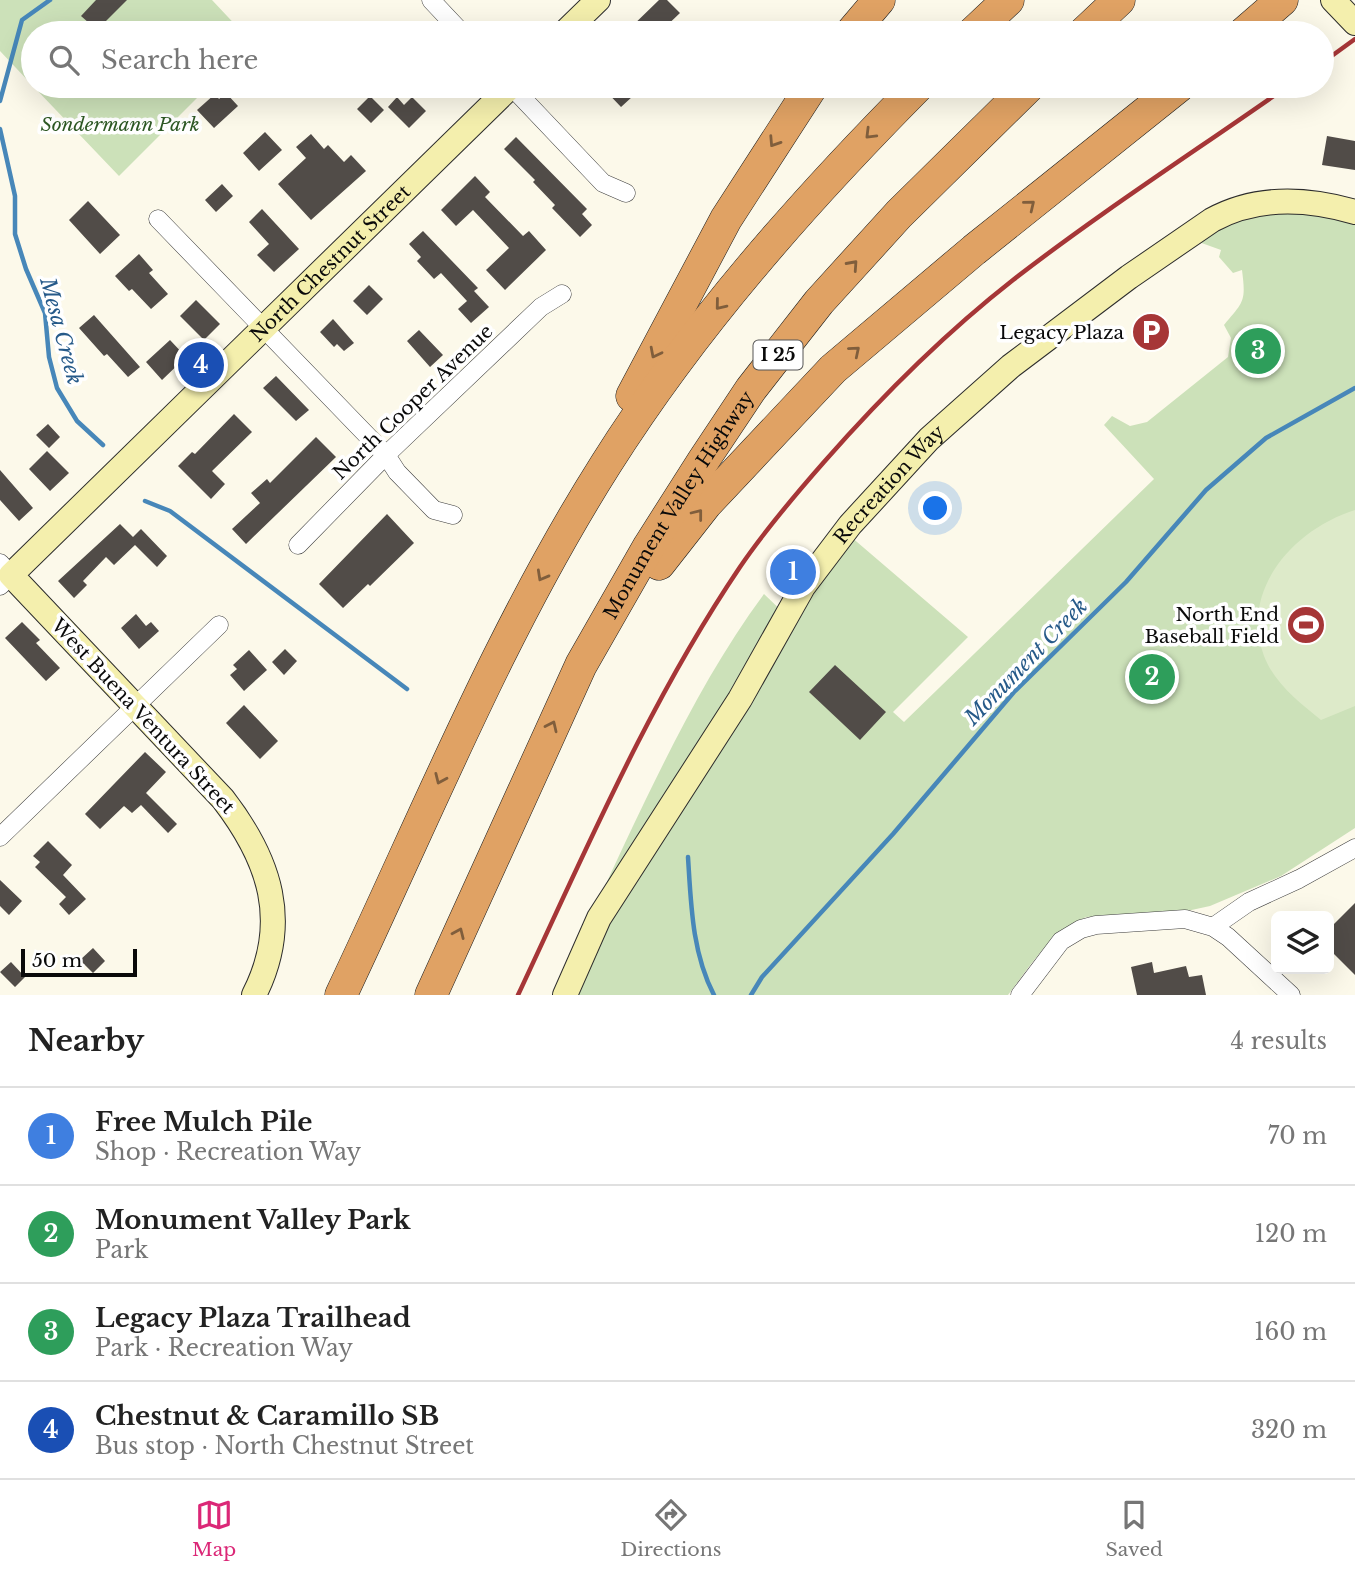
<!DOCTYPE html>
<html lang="en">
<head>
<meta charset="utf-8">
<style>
  body { margin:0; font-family:"Libre Baskerville",serif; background:#f6f6f6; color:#222 }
  .controls { position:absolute; right:21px; bottom:21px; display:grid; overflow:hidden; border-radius:10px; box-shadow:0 7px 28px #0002 }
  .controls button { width:63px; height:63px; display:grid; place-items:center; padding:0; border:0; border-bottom:2px solid #e0e0e0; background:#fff; color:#222; font:35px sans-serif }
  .scale { position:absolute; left:21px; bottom:18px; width:116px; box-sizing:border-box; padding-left:7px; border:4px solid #0a0a0a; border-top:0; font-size:19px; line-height:24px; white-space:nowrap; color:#0a0a0a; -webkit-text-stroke:5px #fff; paint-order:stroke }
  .you { position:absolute; left:936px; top:509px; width:24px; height:24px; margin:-18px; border:5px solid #fff; border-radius:50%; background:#1a73e8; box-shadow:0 0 0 10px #1a73e833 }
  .badge { display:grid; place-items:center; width:46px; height:46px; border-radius:50%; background:#db2777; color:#fff; font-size:23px; font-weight:700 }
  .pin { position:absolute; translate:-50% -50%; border:4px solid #fff; box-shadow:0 2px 7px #0006 }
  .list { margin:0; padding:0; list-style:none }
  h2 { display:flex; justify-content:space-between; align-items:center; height:91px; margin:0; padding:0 28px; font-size:30px }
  h2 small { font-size:23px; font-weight:400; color:#767676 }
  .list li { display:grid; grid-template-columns:46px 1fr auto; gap:21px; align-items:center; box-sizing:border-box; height:98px; padding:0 28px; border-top:2px solid #e0e0e0 }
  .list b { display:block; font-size:26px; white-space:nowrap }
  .list p { margin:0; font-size:23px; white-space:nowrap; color:#767676 }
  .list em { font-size:23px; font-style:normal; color:#767676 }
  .icon { flex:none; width:38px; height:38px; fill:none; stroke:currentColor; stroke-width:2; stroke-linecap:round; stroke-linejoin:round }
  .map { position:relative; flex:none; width:1355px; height:995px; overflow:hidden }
  .search { position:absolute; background:#fff; box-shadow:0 7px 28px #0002; left:21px; right:21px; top:21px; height:77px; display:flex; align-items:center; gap:18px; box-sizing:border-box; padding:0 24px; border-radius:38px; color:#767676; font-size:26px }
  .sheet { height:483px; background:#fff }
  nav { display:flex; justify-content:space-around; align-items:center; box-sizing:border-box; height:98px; border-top:2px solid #e0e0e0; background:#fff; font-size:19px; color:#767676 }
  nav a { display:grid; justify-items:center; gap:4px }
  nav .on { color:#db2777 }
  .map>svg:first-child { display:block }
</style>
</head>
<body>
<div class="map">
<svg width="1355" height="995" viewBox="0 0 1355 995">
  <rect width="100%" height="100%" fill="#fcf9ea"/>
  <path fill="#cce1b9" d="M0 0H212L243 33H33V86L0 51Z
    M33 86H209L119 176Z
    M1287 212 1338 218 1355 222V828L1281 876 1210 906 1187 911 1086 917C1050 932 1031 965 1008 995H558C585 929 614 865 645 801 680 729 716 659 764 594L791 620 850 536 968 637 893 712 904 722 1154 479 1104 425 1112 416 1130 426 1147 422 1228 357 1231 338 1224 325C1244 301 1246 302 1242 270L1233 273 1219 257 1221 250 1196 241 1238 218Z"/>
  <path fill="#ddeac9" d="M1355 510V706L1321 720C1300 703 1274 683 1264 656 1239 590 1294 529 1355 510Z"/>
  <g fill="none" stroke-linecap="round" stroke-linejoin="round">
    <path stroke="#4787b9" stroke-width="4.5" d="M0 101 22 20 50 0
      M0 129 15 196V234L26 269 45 313 49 357 57 388 77 421 103 445
      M145 501 170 511 407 689
      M688 857C691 904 692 953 714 995
      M751 995 762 977 893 834 1014 692 1126 582 1206 490 1266 438 1355 388"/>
  </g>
  <path fill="#514c48" d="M96 0H127L97 30 81 16Z
    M659 0H667L680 13 659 33H625Z
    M601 86H644L621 107Z
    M226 93 238 106 214 128 197 110 215 94 219 99Z
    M370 96 384 110 371 123 357 109Z
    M397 97 404 105 412 97 426 111 409 128 388 107Z
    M265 132 282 150 259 171 243 153Z
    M311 134 324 149 328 145 344 162 351 155 366 171 311 220 278 184 306 158 296 147Z
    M1327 136 1355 141V170L1322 165Z
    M516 137 587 209 582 214 592 225 580 237 552 208 555 205 533 182 535 180 504 149Z
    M475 176 490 192 485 197 523 236 529 231 546 250 505 290 486 270 509 248 473 210 456 226 441 210Z
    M222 184 233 196 216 212 205 200Z
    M88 201 120 235 100 254 69 220Z
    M262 209 299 249 274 272 257 255 269 244 249 222Z
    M423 231 478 288 474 291 489 307 471 323 458 309 467 301 441 273 434 279 417 261 421 257 409 244Z
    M139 254 153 270 149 273 168 294 151 309 132 289 129 291 115 276Z
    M369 285 383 299 367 315 353 301Z
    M196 300 220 324 204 340 180 316Z
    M94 315 140 367 128 377 107 354 104 356 79 328Z
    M333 319 354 343 344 351 337 344 334 347 320 332Z
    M419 330 443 355 430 367 407 341Z
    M170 340 186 357 162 380 146 362Z
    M276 376 309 410 296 421 263 388Z
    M234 414 252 432 212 471 225 484 211 499 178 466 192 452 195 454Z
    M48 424 60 437 49 448 36 435Z
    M316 437 336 457 246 544 232 529 260 503 251 493 267 479 270 483Z
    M47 451 69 473 50 491 29 469Z
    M0 470 33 508 19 521 0 500Z
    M387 514 414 543 370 586 368 584 343 608 319 584Z
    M120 524 133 537 141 529 167 556 157 567 135 545 114 565 106 557 83 581 87 585 74 598 58 581Z
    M136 614 146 626 151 622 159 631 139 649 121 628Z
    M22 622 40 640 36 643 60 668 46 681 5 638Z
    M285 649 297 661 284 675 272 662Z
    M249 650 267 670 244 691 230 675 237 669 233 665Z
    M835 665 886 712 860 740 809 692Z
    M244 705 278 741 260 759 226 723Z
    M145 752 166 772 146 793 177 824 168 833 141 805 132 813 124 806 100 829 85 814Z
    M48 841 72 865 63 875 86 899 69 915 59 904 66 897 35 867 40 862 33 856Z
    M0 880 22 901 9 915 0 906Z
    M1355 903V975L1329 949V929Z
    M93 948 105 961 93 973 80 960Z
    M11 962 25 977 15 987 0 972Z
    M1152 962 1154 973 1186 966 1189 977 1202 975 1206 995H1137L1131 967Z"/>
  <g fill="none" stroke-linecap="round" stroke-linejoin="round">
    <defs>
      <path id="street" d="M431 0 462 33
        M511 86 603 183 626 193
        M158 219 386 455 397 472 434 510 453 515
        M298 545 386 455 541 307 562 294
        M0 563 11 575 0 586
        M0 837 219 625
        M1213 927 1228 937 1291 995
        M1020 995 1061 941 1081 929 1096 925 1185 919 1213 927 1249 902 1299 879 1355 848"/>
      <g id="secondary">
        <path d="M1333 0 1355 23"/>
        <path d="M564 33 598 0"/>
        <path id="s1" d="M254 995C291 922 270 860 223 799L11 575 511 86"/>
        <path id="s2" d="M565 995 599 918 740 699 803 587 850 525 929 439 1011 366 1129 277 1212 220C1256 196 1307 198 1355 212"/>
      </g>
      <g id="highway">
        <path d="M851 33 879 0"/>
        <path d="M973 33 1008 0"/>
        <path d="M1084 33 1119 0"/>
        <path d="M1244 33 1282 0"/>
        <path d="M632 396 726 219 812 86"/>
        <path d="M659 564 706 504 833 369 974 250 1179 86"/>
        <path d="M341 995C426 816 500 631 606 464 694 325 803 202 918 86"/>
        <path id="s3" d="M431 995 581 665 649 546 703 461 751 389 819 302 899 214 1029 86"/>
      </g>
    </defs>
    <use href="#street" stroke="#3d3d3d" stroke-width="19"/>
    <use href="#secondary" stroke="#2c2c2c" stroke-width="26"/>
    <use href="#highway" stroke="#1b1b1b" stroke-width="33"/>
    <use href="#street" stroke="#fff" stroke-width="18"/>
    <use href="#secondary" stroke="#f4efad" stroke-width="24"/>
    <use href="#highway" stroke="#e0a264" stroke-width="32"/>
    <path stroke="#a63637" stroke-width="4.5" d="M1322 63 1355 39
      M518 995C586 850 650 700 740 567 765 530 795 495 824 462 882 396 944 334 1013 280 1102 211 1197 150 1288 86"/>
  </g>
  <defs><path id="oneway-chevron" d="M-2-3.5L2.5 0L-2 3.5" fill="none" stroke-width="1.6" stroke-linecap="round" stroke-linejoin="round" transform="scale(1.75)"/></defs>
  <g stroke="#805e3c">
    <use href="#oneway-chevron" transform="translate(870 134) rotate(135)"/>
    <use href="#oneway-chevron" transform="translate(774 142) rotate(123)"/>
    <use href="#oneway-chevron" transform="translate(1030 205) rotate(-39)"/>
    <use href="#oneway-chevron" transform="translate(853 265) rotate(-48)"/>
    <use href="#oneway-chevron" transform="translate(720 305) rotate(129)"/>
    <use href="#oneway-chevron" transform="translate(855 351) rotate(-40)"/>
    <use href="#oneway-chevron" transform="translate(655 353) rotate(117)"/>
    <use href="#oneway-chevron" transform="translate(698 514) rotate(-52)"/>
    <use href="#oneway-chevron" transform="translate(542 576) rotate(119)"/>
    <use href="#oneway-chevron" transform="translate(552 726) rotate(-65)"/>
    <use href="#oneway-chevron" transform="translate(440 779) rotate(114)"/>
    <use href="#oneway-chevron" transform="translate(459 933) rotate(-66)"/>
  </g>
  <defs>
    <symbol id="parking-disc" viewBox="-11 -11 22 22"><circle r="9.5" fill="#a63637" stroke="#fff"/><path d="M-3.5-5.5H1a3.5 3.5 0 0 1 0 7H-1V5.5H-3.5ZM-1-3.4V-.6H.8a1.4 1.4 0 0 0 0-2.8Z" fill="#fff"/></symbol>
    <symbol id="stadium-disc" viewBox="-11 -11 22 22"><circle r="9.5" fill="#a63637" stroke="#fff"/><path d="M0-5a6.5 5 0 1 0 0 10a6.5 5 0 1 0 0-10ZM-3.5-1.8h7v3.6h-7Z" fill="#fff"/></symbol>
  </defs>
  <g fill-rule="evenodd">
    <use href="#parking-disc" x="1129" y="310" width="44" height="44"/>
    <use href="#stadium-disc" x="1284" y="603" width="44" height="44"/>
  </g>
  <g text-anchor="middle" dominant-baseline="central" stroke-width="7" stroke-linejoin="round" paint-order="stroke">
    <rect fill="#fff" stroke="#545454" stroke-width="2" x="753.5" y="340.5" width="49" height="29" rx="5"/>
    <g font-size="18" font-weight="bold" fill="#0a0a0a">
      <text x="778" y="355">I 25</text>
    </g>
    <g font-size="19" font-style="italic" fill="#2d5824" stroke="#fff">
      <text x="120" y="124">Sondermann Park</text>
    </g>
    <g font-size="19" fill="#0a0a0a" stroke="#fff">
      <text stroke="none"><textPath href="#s1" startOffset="966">North Chestnut Street</textPath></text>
      <text transform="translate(413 402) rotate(-44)">North Cooper Avenue</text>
      <text stroke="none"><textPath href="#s2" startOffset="607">Recreation Way</textPath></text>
      <text stroke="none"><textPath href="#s3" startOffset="550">Monument Valley Highway</textPath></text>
      <text transform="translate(143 716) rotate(47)">West Buena Ventura Street</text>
    </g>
    <g font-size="19" fill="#0a0a0a" stroke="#fff" text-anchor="end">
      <text x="1124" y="332">Legacy Plaza</text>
      <text x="1279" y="614">North End<tspan x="1279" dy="22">Baseball Field</tspan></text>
    </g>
    <g font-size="21" font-style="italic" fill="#265a89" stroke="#fff">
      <text transform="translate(61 331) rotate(75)">Mesa Creek</text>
      <text transform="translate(1026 662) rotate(-46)">Monument Creek</text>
    </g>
  </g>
</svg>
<div class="controls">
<button><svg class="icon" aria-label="layers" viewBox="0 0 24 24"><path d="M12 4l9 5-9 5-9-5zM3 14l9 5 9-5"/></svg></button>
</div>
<div class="scale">50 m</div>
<div class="you"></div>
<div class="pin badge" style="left:793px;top:572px;background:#3f7fe0">1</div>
<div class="pin badge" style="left:1152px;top:677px;background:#2e9e5b">2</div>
<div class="pin badge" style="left:1258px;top:351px;background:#2e9e5b">3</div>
<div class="pin badge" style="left:201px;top:365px;background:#1a4fb4">4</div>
<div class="search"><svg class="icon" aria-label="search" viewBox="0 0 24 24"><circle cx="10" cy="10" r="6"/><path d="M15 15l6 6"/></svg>Search here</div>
</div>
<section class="sheet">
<h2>Nearby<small>4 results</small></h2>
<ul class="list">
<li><span class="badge" style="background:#3f7fe0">1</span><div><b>Free Mulch Pile</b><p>Shop · Recreation Way</p></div><em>70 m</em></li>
<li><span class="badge" style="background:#2e9e5b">2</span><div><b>Monument Valley Park</b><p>Park</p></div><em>120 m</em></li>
<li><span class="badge" style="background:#2e9e5b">3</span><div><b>Legacy Plaza Trailhead</b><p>Park · Recreation Way</p></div><em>160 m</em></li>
<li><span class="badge" style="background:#1a4fb4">4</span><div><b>Chestnut &amp; Caramillo SB</b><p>Bus stop · North Chestnut Street</p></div><em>320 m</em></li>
</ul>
</section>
<nav>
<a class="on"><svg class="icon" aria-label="map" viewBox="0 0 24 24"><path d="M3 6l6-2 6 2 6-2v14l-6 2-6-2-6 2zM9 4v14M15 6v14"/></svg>Map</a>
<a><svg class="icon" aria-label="directions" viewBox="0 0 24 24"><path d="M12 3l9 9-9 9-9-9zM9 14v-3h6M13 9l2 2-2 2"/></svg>Directions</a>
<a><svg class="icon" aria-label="saved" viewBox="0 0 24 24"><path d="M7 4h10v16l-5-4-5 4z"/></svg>Saved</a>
</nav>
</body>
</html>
